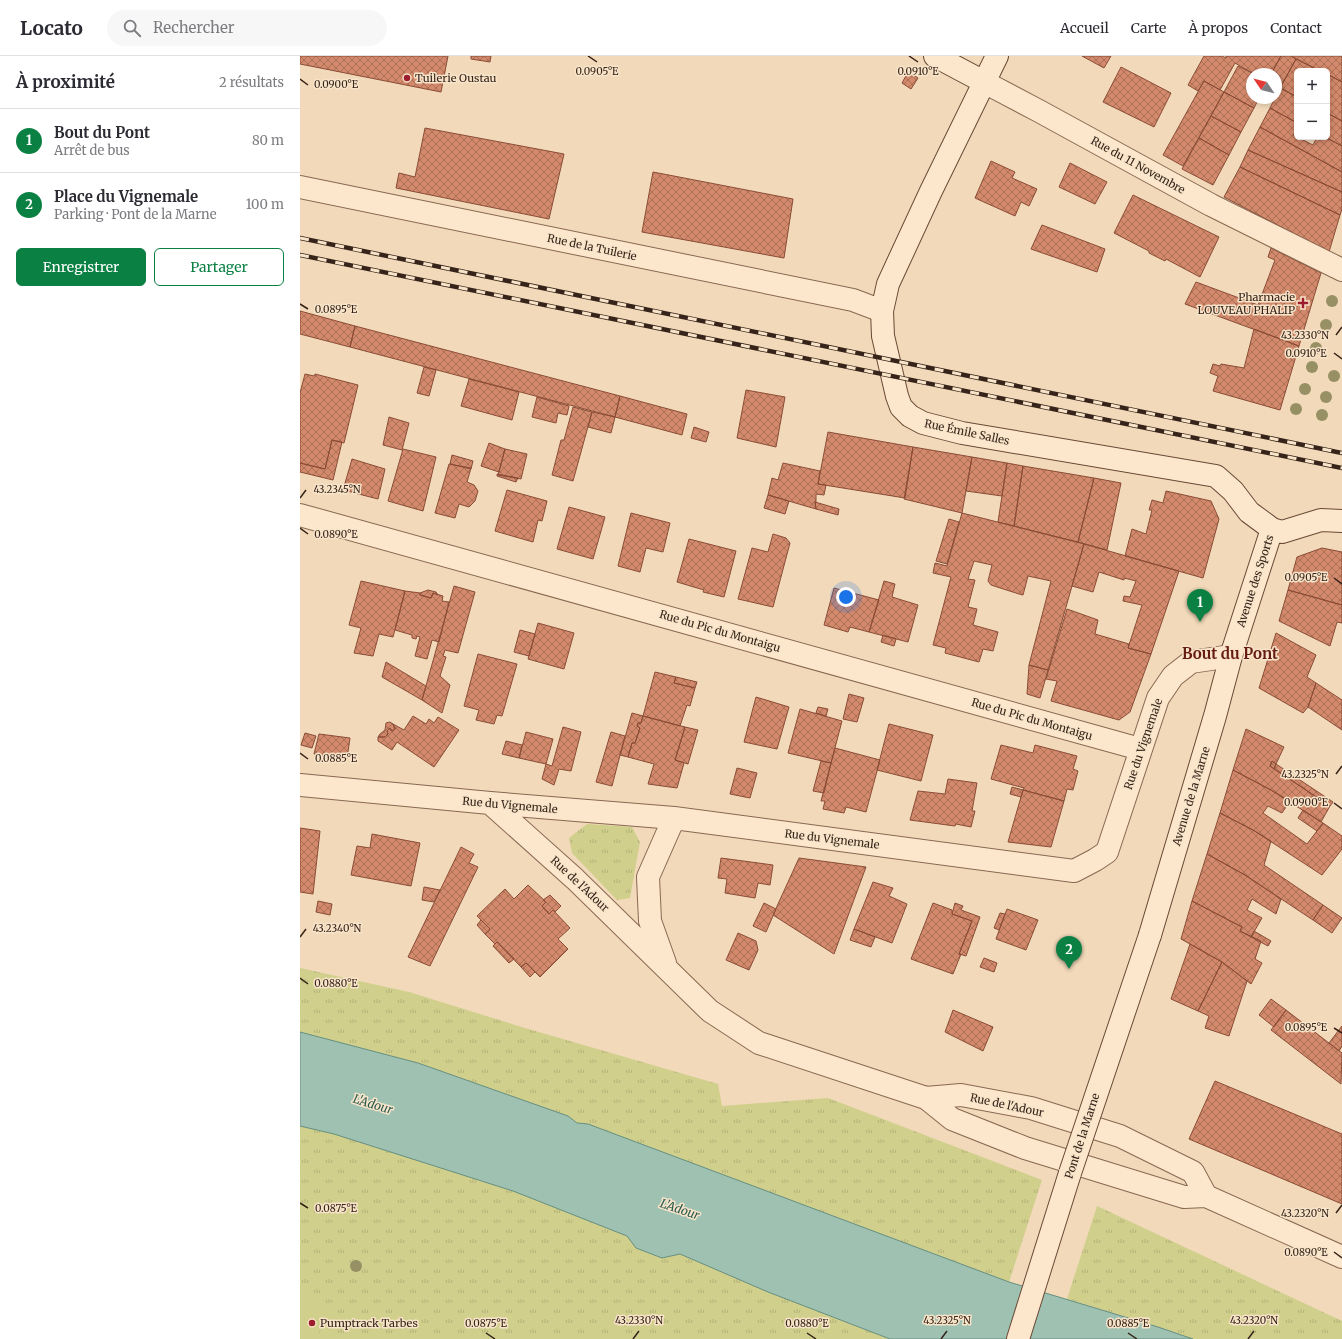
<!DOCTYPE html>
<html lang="fr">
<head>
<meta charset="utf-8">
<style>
  body { margin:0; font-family:Merriweather,serif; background:#f7f7f7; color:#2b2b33 }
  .controls { position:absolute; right:12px; top:12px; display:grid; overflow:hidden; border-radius:6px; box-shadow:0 2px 6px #0003 }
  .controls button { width:36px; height:36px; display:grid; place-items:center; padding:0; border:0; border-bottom:1px solid #e1e1e2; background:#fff; color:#2b2b33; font:20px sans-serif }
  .compass { position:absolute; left:946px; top:12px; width:36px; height:36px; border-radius:50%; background:#fff; box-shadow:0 2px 6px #0003; rotate:305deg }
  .you { position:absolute; left:546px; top:541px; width:14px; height:14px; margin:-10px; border:3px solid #fff; border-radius:50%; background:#1a73e8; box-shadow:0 0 0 6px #1a73e833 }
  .badge { display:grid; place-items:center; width:26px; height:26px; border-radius:50%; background:#0b8043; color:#fff; font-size:13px; font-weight:700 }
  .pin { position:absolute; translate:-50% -33px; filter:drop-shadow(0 1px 2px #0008) }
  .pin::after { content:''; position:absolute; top:21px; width:14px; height:12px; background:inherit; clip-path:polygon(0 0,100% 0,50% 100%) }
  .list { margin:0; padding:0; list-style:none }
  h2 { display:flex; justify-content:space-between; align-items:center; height:52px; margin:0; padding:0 16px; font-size:17px }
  h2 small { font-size:13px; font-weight:400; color:#7c7c81 }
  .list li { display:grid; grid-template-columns:26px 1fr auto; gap:12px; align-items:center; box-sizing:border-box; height:64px; padding:0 16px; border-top:1px solid #e1e1e2 }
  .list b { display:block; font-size:15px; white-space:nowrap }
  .list p { margin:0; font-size:13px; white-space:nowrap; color:#7c7c81 }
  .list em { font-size:13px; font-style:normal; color:#7c7c81 }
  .actions { display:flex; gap:8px; padding:12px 16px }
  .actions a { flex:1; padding:9px 0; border:1px solid #0b8043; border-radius:6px; text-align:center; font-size:14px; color:#0b8043 }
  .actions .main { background:#0b8043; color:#fff }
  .icon { flex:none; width:22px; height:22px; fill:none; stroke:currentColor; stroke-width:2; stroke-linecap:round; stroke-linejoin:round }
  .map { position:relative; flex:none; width:1042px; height:1283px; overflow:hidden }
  header { display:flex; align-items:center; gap:24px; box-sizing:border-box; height:56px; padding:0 20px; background:#fff; border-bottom:1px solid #e1e1e2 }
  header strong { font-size:19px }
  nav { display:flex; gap:22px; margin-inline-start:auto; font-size:14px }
  .search { width:280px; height:36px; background:#f7f7f7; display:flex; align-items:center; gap:10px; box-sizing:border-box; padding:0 14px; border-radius:22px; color:#7c7c81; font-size:15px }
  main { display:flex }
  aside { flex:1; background:#fff }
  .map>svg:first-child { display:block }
</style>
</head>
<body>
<header>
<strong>Locato</strong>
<div class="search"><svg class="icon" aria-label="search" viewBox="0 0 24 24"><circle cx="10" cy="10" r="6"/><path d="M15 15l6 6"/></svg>Rechercher</div>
<nav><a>Accueil</a><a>Carte</a><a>À propos</a><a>Contact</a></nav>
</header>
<main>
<aside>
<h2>À proximité<small>2 résultats</small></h2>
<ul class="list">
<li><span class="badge">1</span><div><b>Bout du Pont</b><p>Arrêt de bus</p></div><em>80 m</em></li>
<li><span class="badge">2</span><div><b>Place du Vignemale</b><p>Parking · Pont de la Marne</p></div><em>100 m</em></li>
</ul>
<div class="actions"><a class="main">Enregistrer</a><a>Partager</a></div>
</aside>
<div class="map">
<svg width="1042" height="1283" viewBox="0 0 1042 1283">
  <defs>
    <pattern id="grass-tufts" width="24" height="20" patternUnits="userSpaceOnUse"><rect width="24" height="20" fill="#d0cf8c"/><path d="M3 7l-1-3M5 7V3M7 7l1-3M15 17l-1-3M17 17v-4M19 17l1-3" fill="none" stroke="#b3b178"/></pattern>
    <pattern id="building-cross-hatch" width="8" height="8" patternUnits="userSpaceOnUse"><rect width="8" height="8" fill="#d3896b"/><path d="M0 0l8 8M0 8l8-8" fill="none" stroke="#ac7057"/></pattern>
  </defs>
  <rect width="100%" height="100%" fill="#f1d9b9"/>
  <path fill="url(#grass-tufts)" d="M287 768 332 771 340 786 330 842 317 844 272 797 269 782Z
    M0 912 109 936 225 972 418 1028 422 1050 528 1042 742 1124 709 1226 288 1068 277 1067 268 1060 118 1007 0 976Z
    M0 1070 34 1078 213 1135 327 1180 336 1192 362 1202 380 1198 468 1236 590 1283H0Z
    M797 1150 1042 1265V1283H893L858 1271 767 1243Z"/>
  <path fill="#d0cf8c" d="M0 1238 31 1251 16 1283H0Z"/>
  <path fill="#9ec1b2" stroke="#658f7f" d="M0 976 118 1007 268 1060 277 1067 288 1068 709 1226 858 1271 893 1283H590L468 1236 380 1198 362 1202 336 1192 327 1180 213 1135 34 1078 0 1070Z"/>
  <path fill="url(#building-cross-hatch)" stroke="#8a4c36" d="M0 0H148L141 36 0 8Z
    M171 0H191L190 6 171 3Z
    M782 0H811L804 12Z
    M904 0H922L926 2V0H981L971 18H954L935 7 920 34 904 25 898 35 888 29Z
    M981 0H991L996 3 980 32 976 30V18H971Z
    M991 0H1042V26L1027 18V15H1020Z
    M996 3 1020 15H997V41L980 32Z
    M938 10 954 18H952V42H959L954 52 924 36Z
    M821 11 871 37 854 71 803 46Z
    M608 16 618 22 611 33 602 27Z
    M1027 18 1042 26V65L1027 57Z
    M904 25 924 36 883 110 863 99Z
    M980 32 997 41V67L970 52Z
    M924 36 954 52 941 76 911 60Z
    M970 52 997 67V73L993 79 1013 89 1017 81H1025L1042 90V116L960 71Z
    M1027 57 1042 65V90L1025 81H1027Z
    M911 60 941 76 929 99 899 82Z
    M960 71 1042 116V136L948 94Z
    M125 72 264 98 249 163 96 132 99 117 115 121Z
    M899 82 929 99 913 129 882 113Z
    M948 94 1042 136V153L1040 159 940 111Z
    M691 105 715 116 712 122 737 133 729 150 721 146 715 160 675 142Z
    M770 107 807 126 795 148 759 131Z
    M940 111 1040 159 1029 196 924 141Z
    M353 116 493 143 484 202 342 176Z
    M833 139 919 181 900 221 866 203 865 205 849 197V195L814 177Z
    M742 169 805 193 797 216 731 193Z
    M971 192 1021 217 999 290 885 248 896 226 958 249 975 204 968 201Z
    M0 255 55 270 50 291 0 278Z
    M55 270 320 340 315 361 50 291Z
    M954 273 999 290 980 354 913 335 918 320 910 317 913 308 920 310 921 308 944 312Z
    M124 311 136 314 129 340 117 337Z
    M5 318 14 320 15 318 58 329 44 387 32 384 25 413 0 407V337Z
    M169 323 219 336 212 364 161 350Z
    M446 334 485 341 476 391 437 382Z
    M320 340 387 358 382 379 315 361Z
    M237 341 269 350 267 359 258 357 256 367 232 361Z
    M273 351 292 356 273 425 252 419 261 384H264Z
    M292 356 315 361 311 377 288 371Z
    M89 361 109 367 102 394 83 389Z
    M394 371 409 376 406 386 391 382Z
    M528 376 613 391 605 442 518 428Z
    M32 384 42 386 33 424 0 416V407L25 413Z
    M189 387 205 393 199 416 181 410Z
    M613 391 672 401 662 457 604 443Z
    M103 393 136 401 123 455 88 445Z
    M205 393 227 398 221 423 198 419Z
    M152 399 173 405 171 413 150 408Z
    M672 401 707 407 702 440 666 435Z
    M52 403 85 413 78 443 43 434Z
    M483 407 520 415 518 428 526 429 524 439 516 438V446H515L516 453 468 439 472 422 478 424Z
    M707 407 723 410 714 470 698 466Z
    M149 408 171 412 167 426 174 429 178 435 175 445 169 451 159 448 155 462 135 457Z
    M723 410 794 422 778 486 714 470Z
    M197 418 218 422 216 426 197 420Z
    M794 422 821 427 807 494 778 486Z
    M207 434 247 445 242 465 238 464 233 486 195 475Z
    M866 435 911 445 919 463 903 522 825 500 832 473 846 478 852 454H849L852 444 863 447Z
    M468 439 489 445 485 458 464 452Z
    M515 446 539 453 538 459 516 453Z
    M269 451 305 461 293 503 257 493Z
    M331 457 370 467 363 496 346 492 340 516 318 510Z
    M662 457 784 488 748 614 729 609 751 525 728 520 723 539 719 538 691 529 688 525 692 509 674 505 668 523 675 524 668 551 677 553 673 569 698 576 693 595 683 593 679 606 645 597 646 592 633 589 651 521 633 517 635 507 647 510Z
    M649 463 659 466 647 508 636 505Z
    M473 478 486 482 490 487 473 551 438 543 452 492 468 496Z
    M389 483 436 495 424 541 403 536 404 534 377 526Z
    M784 488 879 515 851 598 828 592 842 549 823 545 824 540 830 541 836 525 824 522V524L799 516 793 536 772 530Z
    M1022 492 1042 496V549L988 534 997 501Z
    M61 525 105 535 93 581 79 578 73 600 54 597 61 572 49 569Z
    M584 525 595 528 592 541 618 549 608 586 569 576Z
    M154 530 175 536 158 597 145 594 143 600 146 601 140 620 150 629 142 657 122 644Z
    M534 532 579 544 569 576 550 571 548 576 524 569Z
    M128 534 136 536 138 539 133 537 131 542 120 539V537Z
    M988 534 1042 549V567L1037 566 1030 590 979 565Z
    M105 535 120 537V539L131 542 133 537 143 540 142 545 149 546 139 586 132 584 127 603 115 600 120 581 117 580 116 583 112 582V579L95 574Z
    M767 553 798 564 795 578 829 588 828 592 851 598 830 656 819 664 751 645 757 625 746 623Z
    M238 567 274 577 264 613 228 603Z
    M220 574 235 578 229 600 214 596Z
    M976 577 1016 599 1007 621 1016 627 1008 651 1003 657 959 632Z
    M583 579 596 583 594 590 581 586Z
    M178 598 217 608 202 660 197 659 194 668 176 664 179 654 164 650Z
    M86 606 126 630 122 644 82 621Z
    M729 609 748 614 740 642 727 638Z
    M355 616 376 621 374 627 395 632 390 650 387 649 380 670 343 660Z
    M376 621 397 626 395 632 374 627Z
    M1016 627 1042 644V674L1008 651Z
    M549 638 564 642 557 666 543 663Z
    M456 641 489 651 477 693 444 686Z
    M518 651 528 653 526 660 516 657Z
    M500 653 542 665 531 707 488 697Z
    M332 657 343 660 341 667H338L337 670 340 672 335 687H332L328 701 320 699Z
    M113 660 126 668 129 663 134 667 138 661 159 674 134 711 97 686 92 694 78 685V681H85L88 678 87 675 90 672 92 675 95 673 93 668 104 674Z
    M343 660 385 671 375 704 384 707 377 732 348 728 354 708 328 701 332 687H335L340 672 337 670 338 667H341Z
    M90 666 93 668 95 673 92 675 90 672 87 675 88 678 85 681H78L80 678 85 674 86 667Z
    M589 668 633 679 621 725 577 714Z
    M263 671 281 676 271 715 259 713 254 729 242 723 246 708 252 710Z
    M385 671 398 674 388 708 375 704Z
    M946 673 984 691 976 708 972 705 970 710 1030 750 1021 766 971 734 933 714Z
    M226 676 253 683 246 708 219 702Z
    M311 676 325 680 312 730 296 726Z
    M5 677 16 680 12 692 1 689Z
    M19 678 50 682 47 703 14 698Z
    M206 685 222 689 219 702 202 698Z
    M701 689 733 697 735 689 777 700 773 713 778 715 773 734 767 733 764 745 723 734 724 732 691 723Z
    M535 692 580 704 566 756 546 751 544 757 523 753 525 745H521Z
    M521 705 531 707 524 737 513 735Z
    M972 705 976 708 974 713 970 710Z
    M976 708 1033 746 1030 750 974 713Z
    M437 712 457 717 450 742 430 738Z
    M933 714 971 734 990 745 982 757 968 750 963 757 1007 788 1023 767 1042 780V793L1022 819 953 774 920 757Z
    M648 723 677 727 672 755H675L671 771 656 768 655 770 610 764 618 735 645 738Z
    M712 731 723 734 721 741 710 738Z
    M723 734 764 745 751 791 708 786Z
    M1003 754 1023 767 1017 775 998 762Z
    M920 757 953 774 971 785 964 809 1023 849 1013 864 945 819 907 798Z
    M0 772 20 775 13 838 0 836Z
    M72 778 120 787 111 830 51 819 57 790 70 792Z
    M161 791 174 798 169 807 178 811 130 910 108 901Z
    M907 798 945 819 981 843 976 858 952 843 947 854 962 862 951 881 940 875 942 871 892 845Z
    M421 802 473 809 470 829 458 827 455 842 425 837 427 823 418 822Z
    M499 802 566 811 534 898 473 859Z
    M573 826 593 832 589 840 607 848 592 887 554 873Z
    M228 829 246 846 242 850 249 858 253 854 270 872 258 883 268 893 240 921 226 907 221 911 197 886 195 888 185 878 190 873 177 860 205 833 214 843Z
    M124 831 140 834 134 846 122 844Z
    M250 839 261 850 255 856 253 854 249 858 242 850 246 846 243 844Z
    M18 845 32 848 30 859 16 856Z
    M892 845 942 871 940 875 961 885 955 903 962 907 951 928 922 906 881 883Z
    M464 847 476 853 466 876 453 870Z
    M633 847 652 854V858L672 865 659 898H661L653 918 611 903Z
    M655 847 663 850 661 854 680 861 666 900 659 898 672 865 652 858Z
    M1023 849 1042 862 1032 877 1013 864Z
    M707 853 738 864 726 894 696 883Z
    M700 857 705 858 699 874 694 872Z
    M181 864 190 873 185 878 177 869Z
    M554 873 575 881 571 891 550 884Z
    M954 875 971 885 968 890 951 881Z
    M438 877 456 885 458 894 449 914 426 904Z
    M197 886 214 903 209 907 193 890Z
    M890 888 922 906 898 955 871 943Z
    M684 902 697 907 694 916 680 911Z
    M922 906 947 925 929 980 905 972 909 960 898 955Z
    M226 907 235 916 230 921 221 911Z
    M971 943 986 954 974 971 959 959Z
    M653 954 693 971 683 995 645 976Z
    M986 954 1042 997 1041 1028 971 974Z
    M1042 970V990L1039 995 1029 987Z
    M915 1025 1042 1078V1148L889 1083Z"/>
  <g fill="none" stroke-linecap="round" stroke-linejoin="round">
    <defs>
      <path id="street" d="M684 26 739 55 911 149 1042 214
        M0 131 553 244 582 255
        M0 459 840 693
        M0 729 190 747 374 762 774 815 795 804 807 796 858 642 873 620 891 606 931 600
        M190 747 275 823 410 955 459 987 626 1042 652 1063 725 1092 884 1141 906 1140 1042 1201
        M365 907 350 865 348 821 374 762
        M626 1042 661 1039 731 1052 820 1080 893 1116 906 1140"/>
      <path id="secondary" d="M635 0 684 26
        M697 0 631 135 588 228 582 255 583 280 597 340 601 351 610 360 623 367 662 377 916 420 933 435 949 456 972 473 982 476 1021 464 1042 465
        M850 879 915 660 931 600 972 473
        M718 1283 770 1117"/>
    </defs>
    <use href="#street" stroke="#896852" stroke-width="24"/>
    <use href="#secondary" stroke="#6a4936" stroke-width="24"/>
    <use href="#street" stroke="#fce7cc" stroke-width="22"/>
    <use href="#secondary" stroke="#fce7cc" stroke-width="22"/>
    <defs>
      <path id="rail" d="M0 182 1042 397
        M0 199 1042 412"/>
    </defs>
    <use href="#rail" stroke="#362319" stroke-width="4.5"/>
    <use href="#rail" stroke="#f8e4c9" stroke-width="3" stroke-dasharray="9" stroke-linecap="butt"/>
    <defs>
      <path id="secondary-bridge" d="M770 1117 850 879"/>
    </defs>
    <use href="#secondary-bridge" stroke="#6a4936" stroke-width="24" stroke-linecap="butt"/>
    <use href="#secondary-bridge" stroke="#fce7cc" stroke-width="22"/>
  </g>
  <g fill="#979064">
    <circle cx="1032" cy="245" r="6"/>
    <circle cx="1026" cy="269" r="6"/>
    <circle cx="1016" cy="292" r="6"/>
    <circle cx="1012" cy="311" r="6"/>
    <circle cx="1034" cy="320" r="6"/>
    <circle cx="1005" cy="333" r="6"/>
    <circle cx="1026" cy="341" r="6"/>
    <circle cx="996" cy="353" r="6"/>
    <circle cx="1022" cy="359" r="6"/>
    <circle cx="56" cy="1210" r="6"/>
  </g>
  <path fill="none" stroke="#362319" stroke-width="1.5" d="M288 0 297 6M609 0 618 6M0 23 8 29M0 248 8 253M1036 279 1042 271M1034 297 1042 303M0 442 6 434M0 472 8 478M1034 522 1042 528M0 697 8 703M1036 718 1042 710M1034 747 1042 753M0 881 6 873M0 922 8 928M1034 972 1042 977M0 1147 8 1152M1036 1157 1042 1149M1034 1196 1042 1202M186 1277 195 1283M507 1277 516 1283M828 1277 837 1283M333 1283 339 1275M641 1283 647 1275M948 1283 954 1275"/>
  <g fill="#9d1d2f" stroke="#f8e4c9" stroke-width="1.5">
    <circle cx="107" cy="22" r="4"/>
    <path d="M1001 241h4v4h4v4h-4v4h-4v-4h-4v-4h4z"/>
    <circle cx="12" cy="1267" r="4"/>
  </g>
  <g text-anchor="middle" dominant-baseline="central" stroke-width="3" stroke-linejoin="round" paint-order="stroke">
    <g font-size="11" fill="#362319" stroke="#f8e4c9" text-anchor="start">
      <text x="115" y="22">Tuilerie Oustau</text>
      <text x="995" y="241" text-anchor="end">Pharmacie<tspan x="995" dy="13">LOUVEAU PHALIP</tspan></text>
      <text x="20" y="1267">Pumptrack Tarbes</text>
    </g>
    <g font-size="11" fill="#362319" stroke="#f8e4c9">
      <text transform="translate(838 109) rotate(29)">Rue du 11 Novembre</text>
      <text transform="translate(292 191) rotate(12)">Rue de la Tuilerie</text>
      <text transform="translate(667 376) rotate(12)">Rue Émile Salles</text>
      <text transform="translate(955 525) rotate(-72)">Avenue des Sports</text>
      <text transform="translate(420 575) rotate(16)">Rue du Pic du Montaigu</text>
      <text transform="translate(732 663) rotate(16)">Rue du Pic du Montaigu</text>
      <text transform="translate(843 688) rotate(-71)">Rue du Vignemale</text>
      <text transform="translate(891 740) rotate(-73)">Avenue de la Marne</text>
      <text transform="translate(210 749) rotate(5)">Rue du Vignemale</text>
      <text transform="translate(532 783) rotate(7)">Rue du Vignemale</text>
      <text transform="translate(280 828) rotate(43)">Rue de l'Adour</text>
      <text transform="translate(707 1049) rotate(12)">Rue de l'Adour</text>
      <text transform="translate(782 1080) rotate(-72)">Pont de la Marne</text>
    </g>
    <g font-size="12" font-style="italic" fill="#27584e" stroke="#f8e4c9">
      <text transform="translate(73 1048) rotate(17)">L'Adour</text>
      <text transform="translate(380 1153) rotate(19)">L'Adour</text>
    </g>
    <g font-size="15" font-weight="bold" fill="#661b15" stroke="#f8e4c9">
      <text x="930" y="597">Bout du Pont</text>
    </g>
  </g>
  <g font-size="10" text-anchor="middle" fill="#362319" stroke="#f8e4c9" stroke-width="3" stroke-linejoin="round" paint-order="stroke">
    <text x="297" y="19">0.0905°E</text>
    <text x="618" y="19">0.0910°E</text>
    <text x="36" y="32">0.0900°E</text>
    <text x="36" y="257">0.0895°E</text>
    <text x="1005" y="283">43.2330°N</text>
    <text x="1006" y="301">0.0910°E</text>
    <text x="37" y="437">43.2345°N</text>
    <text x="36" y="482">0.0890°E</text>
    <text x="1006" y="525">0.0905°E</text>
    <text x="36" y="706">0.0885°E</text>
    <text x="1005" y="722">43.2325°N</text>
    <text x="1006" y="750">0.0900°E</text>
    <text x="37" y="876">43.2340°N</text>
    <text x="36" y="931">0.0880°E</text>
    <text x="1006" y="975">0.0895°E</text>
    <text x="36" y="1156">0.0875°E</text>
    <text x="1005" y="1161">43.2320°N</text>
    <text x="1006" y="1200">0.0890°E</text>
    <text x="339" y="1268">43.2330°N</text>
    <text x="647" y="1268">43.2325°N</text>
    <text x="954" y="1268">43.2320°N</text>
    <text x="186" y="1271">0.0875°E</text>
    <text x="507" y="1271">0.0880°E</text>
    <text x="828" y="1271">0.0885°E</text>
  </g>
</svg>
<div class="controls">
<button>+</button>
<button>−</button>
</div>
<svg class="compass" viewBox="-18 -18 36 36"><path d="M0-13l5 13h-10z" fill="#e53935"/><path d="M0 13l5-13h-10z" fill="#7c7c81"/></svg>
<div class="you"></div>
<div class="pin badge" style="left:900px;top:566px">1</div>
<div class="pin badge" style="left:769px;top:913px">2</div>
</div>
</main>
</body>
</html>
